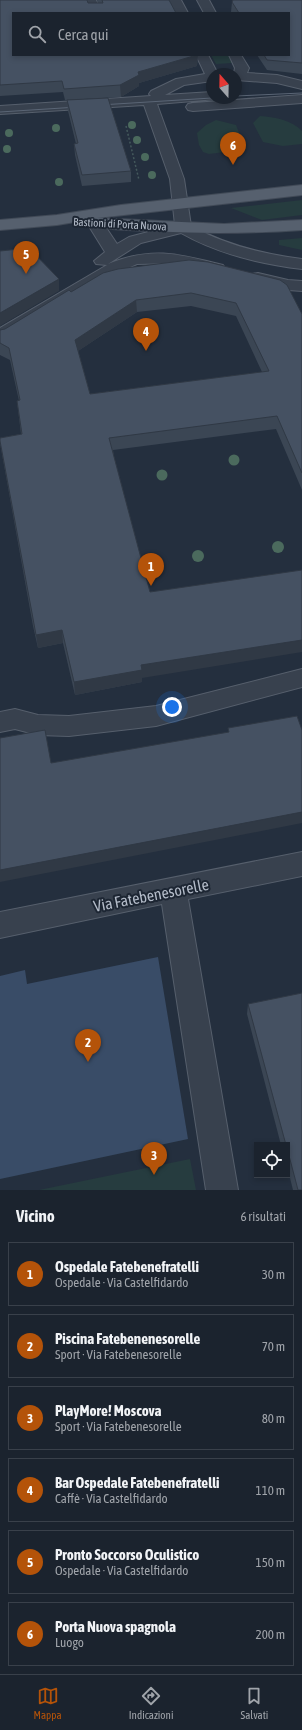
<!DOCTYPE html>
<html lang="it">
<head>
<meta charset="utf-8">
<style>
  body { margin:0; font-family:"Asap Condensed",sans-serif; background:#282f3a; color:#f1f3f6 }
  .controls { position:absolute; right:12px; bottom:12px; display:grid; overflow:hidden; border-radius:0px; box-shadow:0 2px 6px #0003 }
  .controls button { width:36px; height:36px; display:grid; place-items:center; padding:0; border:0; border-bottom:1px solid #39404a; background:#1b232e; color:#f1f3f6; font:20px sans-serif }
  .compass { position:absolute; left:206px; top:68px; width:36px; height:36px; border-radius:50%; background:#1b232e; box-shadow:0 2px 6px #0003; rotate:340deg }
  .you { position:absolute; left:172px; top:707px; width:14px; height:14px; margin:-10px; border:3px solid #fff; border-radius:50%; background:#1a73e8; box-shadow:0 0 0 6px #1a73e833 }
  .badge { display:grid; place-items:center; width:26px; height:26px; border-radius:50%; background:#b45309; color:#fff; font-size:13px; font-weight:700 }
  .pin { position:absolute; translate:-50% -33px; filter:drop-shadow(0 1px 2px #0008) }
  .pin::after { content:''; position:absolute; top:21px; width:14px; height:12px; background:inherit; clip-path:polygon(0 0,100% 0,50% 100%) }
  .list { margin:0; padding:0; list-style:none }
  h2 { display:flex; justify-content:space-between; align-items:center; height:52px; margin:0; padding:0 16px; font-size:17px }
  h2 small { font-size:13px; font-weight:400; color:#a0a4aa }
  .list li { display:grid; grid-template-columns:26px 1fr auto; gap:12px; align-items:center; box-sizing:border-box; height:64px; margin:0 8px 8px; padding:0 8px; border:1px solid #39404a; border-radius:0px }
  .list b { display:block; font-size:15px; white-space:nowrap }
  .list p { margin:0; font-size:13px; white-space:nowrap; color:#a0a4aa }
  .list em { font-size:13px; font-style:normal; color:#a0a4aa }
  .icon { flex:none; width:22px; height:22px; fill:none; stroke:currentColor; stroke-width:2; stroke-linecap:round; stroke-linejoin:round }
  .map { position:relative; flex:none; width:302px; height:1190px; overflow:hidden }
  .search { position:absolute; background:#1b232e; box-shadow:0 2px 6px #0003; left:12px; right:12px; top:12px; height:44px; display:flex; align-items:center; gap:10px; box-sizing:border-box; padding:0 14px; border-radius:0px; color:#a0a4aa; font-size:15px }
  .sheet { height:484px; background:#1b232e }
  nav { display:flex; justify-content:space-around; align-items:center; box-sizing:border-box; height:56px; border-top:1px solid #39404a; background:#1b232e; font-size:11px; color:#a0a4aa }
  nav a { display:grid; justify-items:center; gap:2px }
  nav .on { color:#b45309 }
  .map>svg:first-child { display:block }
</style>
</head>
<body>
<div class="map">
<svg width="302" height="1190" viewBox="0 0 302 1190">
  <rect width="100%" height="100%" fill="#242f3e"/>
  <path fill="#263c3f" d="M211 55H228L232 63 216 64Z
    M260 116C274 117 292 120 302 131V144L283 146 263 142 253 123Z
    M216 120 236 125 243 143 236 147 233 151 209 154 203 152 199 145 197 133 206 125Z
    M302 200V215L262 220 231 208Z
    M302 238V250L279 245V240Z
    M190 1159 196 1190H39Z"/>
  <path fill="#394c67" d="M158 957 188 1139 0 1179V976L25 970 27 984Z"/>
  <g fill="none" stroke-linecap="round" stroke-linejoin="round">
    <defs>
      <path id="minor" d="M84 0H96L102 13H90Z
        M169 0H181L188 13H176Z
        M197 0H209L216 13H204Z
        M196 55H208L218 74H212V81L184 85 165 95 212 92V98L217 99 157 104 184 179 191 226C226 245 262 254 302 259V269C260 264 218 254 181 233L141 243 108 264C152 246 179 254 223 265L225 268 223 271 217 273 177 263 137 264 110 276 6 340 0 341V328L107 265 96 264 94 261 105 252 87 223 89 220H101L117 244 129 237 175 225 170 179 144 105 0 114V106L151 96 149 94 151 91 176 79 205 74Z
        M229 55H241L249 68 247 73 277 75 302 81V89L277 83 236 80V74H231L234 73 235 68Z
        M302 95V103L193 111 188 110 186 107 188 104 193 103Z
        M258 273 288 280 302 281V291L288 290 252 282 250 278 252 274Z
        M302 669V687L156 726 69 736 38 735 15 729 0 732V712L15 709 38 715 69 716 156 706Z
        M302 852V876L188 899 238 1190H206L162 904 0 938V912Z"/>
      <path id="major" d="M302 185V195L97 218 224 224 302 220V230C233 235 165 233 96 228L90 226 88 223 93 219 57 225 0 230V220L57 215 121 205Z"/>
    </defs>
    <use href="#minor" stroke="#565f6c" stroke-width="2"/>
    <use href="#major" stroke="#414a57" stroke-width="2"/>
    <path stroke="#44595c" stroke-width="1.5" stroke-dasharray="2 2" stroke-linecap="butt" d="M126 126 139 180"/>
    <use href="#minor" fill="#38414e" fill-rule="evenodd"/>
    <use href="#major" fill="#56606e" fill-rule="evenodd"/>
    <path stroke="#5a6575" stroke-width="1" d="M236 96 302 93
      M100 105 212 98
      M0 112 78 107"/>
  </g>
  <g fill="#4b6a5d">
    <circle cx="132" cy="125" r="4"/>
    <circle cx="56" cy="128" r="4"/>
    <circle cx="9" cy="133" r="4"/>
    <circle cx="137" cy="140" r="4"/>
    <circle cx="7" cy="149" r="4"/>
    <circle cx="145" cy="157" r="4"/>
    <circle cx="152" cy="175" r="4"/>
    <circle cx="59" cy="182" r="4"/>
    <circle cx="234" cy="460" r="5.5"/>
    <circle cx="162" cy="475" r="5.5"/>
    <circle cx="278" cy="547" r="6"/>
    <circle cx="198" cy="556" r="6"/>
  </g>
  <path fill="#3b4654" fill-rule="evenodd" d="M0 0 88 3H98L97 0H169L198 55 197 66 139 83V86L121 97 65 100 63 92 0 96Z
    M302 0V74L267 70 257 55H289V13H232L231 12 232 2Z
    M67 100 131 171V182L82 186 75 155 74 144H76L68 111Z
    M103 273 302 314V490L276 429 113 450 142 678V682L75 695 63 643 38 648 33 626 0 443V438L21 434 17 401H19L10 360 0 355V330L5 329 71 292ZM191 306 236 316 262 372 90 394 78 351 137 312Z
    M248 1004 302 1190H293L287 1166V1145H281L247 1014Z"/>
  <path fill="#303945" d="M198 55 197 66 139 83V86L121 97 120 85 138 72Z
    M59 279V291L0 326V313Z
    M136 300 137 312 75 353V340Z
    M62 630 63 643 38 648 36 635Z
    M302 640V652L142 678V682L75 695 74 682 141 665Z
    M302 812V823L0 882V870Z"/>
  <path fill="#455162" stroke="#303945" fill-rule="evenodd" d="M0 0H87L88 3H103L102 0H169L176 13H13V55H197L138 72 139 75 120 85 64 89 62 81 0 85Z
    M233 0H302V63L267 60 264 55H289V13H239L232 2Z
    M108 98 131 171 82 175 74 144 78 143 67 100Z
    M29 248 59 279 0 313V251Z
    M189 260 208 262 280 280 287 285 302 314V473L277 416 109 438 150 592 302 570V640L141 665 142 670 74 682 62 630 36 635 32 613 0 441V438L22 434 17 401 20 400 9 348 0 343V330L5 329 69 290 71 292 103 273 118 269ZM191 293 236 303 269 371 90 394 75 340 136 300Z
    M297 716 302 730V812L0 870V738L45 730 51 763 229 732 228 728Z
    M302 993V1190H298L287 1148V1145H286L248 1004Z"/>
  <g text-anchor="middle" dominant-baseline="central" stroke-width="4" stroke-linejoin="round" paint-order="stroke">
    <g font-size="11" fill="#b4bcc9" stroke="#1d2633">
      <text transform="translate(120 224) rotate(3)">Bastioni di Porta Nuova</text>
    </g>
    <g font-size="16" fill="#b4bcc9" stroke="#1d2633">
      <text transform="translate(151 895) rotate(-11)">Via Fatebenesorelle</text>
    </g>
  </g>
</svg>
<div class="controls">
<button><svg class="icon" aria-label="locate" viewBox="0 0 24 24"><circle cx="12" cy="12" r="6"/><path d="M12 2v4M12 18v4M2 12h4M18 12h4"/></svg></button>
</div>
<svg class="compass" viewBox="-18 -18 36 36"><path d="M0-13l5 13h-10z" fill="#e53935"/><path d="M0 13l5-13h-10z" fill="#a0a4aa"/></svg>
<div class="you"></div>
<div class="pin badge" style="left:151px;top:586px">1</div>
<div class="pin badge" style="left:88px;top:1062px">2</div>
<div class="pin badge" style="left:154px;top:1175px">3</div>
<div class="pin badge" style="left:146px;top:351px">4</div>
<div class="pin badge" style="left:26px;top:274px">5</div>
<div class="pin badge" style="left:233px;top:165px">6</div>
<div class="search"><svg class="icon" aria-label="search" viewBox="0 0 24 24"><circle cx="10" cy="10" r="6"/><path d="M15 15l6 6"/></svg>Cerca qui</div>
</div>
<section class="sheet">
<h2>Vicino<small>6 risultati</small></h2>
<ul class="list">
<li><span class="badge">1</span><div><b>Ospedale Fatebenefratelli</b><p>Ospedale · Via Castelfidardo</p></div><em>30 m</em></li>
<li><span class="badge">2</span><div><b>Piscina Fatebenenesorelle</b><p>Sport · Via Fatebenesorelle</p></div><em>70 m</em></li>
<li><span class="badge">3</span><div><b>PlayMore! Moscova</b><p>Sport · Via Fatebenesorelle</p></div><em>80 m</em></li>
<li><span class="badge">4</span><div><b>Bar Ospedale Fatebenefratelli</b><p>Caffè · Via Castelfidardo</p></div><em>110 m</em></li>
<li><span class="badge">5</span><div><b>Pronto Soccorso Oculistico</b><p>Ospedale · Via Castelfidardo</p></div><em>150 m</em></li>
<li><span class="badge">6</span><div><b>Porta Nuova spagnola</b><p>Luogo</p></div><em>200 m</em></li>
</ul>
</section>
<nav>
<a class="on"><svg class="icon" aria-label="map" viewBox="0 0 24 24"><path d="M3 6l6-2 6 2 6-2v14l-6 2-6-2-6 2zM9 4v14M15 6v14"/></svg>Mappa</a>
<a><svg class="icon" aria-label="directions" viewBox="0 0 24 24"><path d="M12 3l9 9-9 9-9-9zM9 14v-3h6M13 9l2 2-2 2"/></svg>Indicazioni</a>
<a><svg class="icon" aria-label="saved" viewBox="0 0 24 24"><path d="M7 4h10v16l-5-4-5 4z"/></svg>Salvati</a>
</nav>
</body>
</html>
